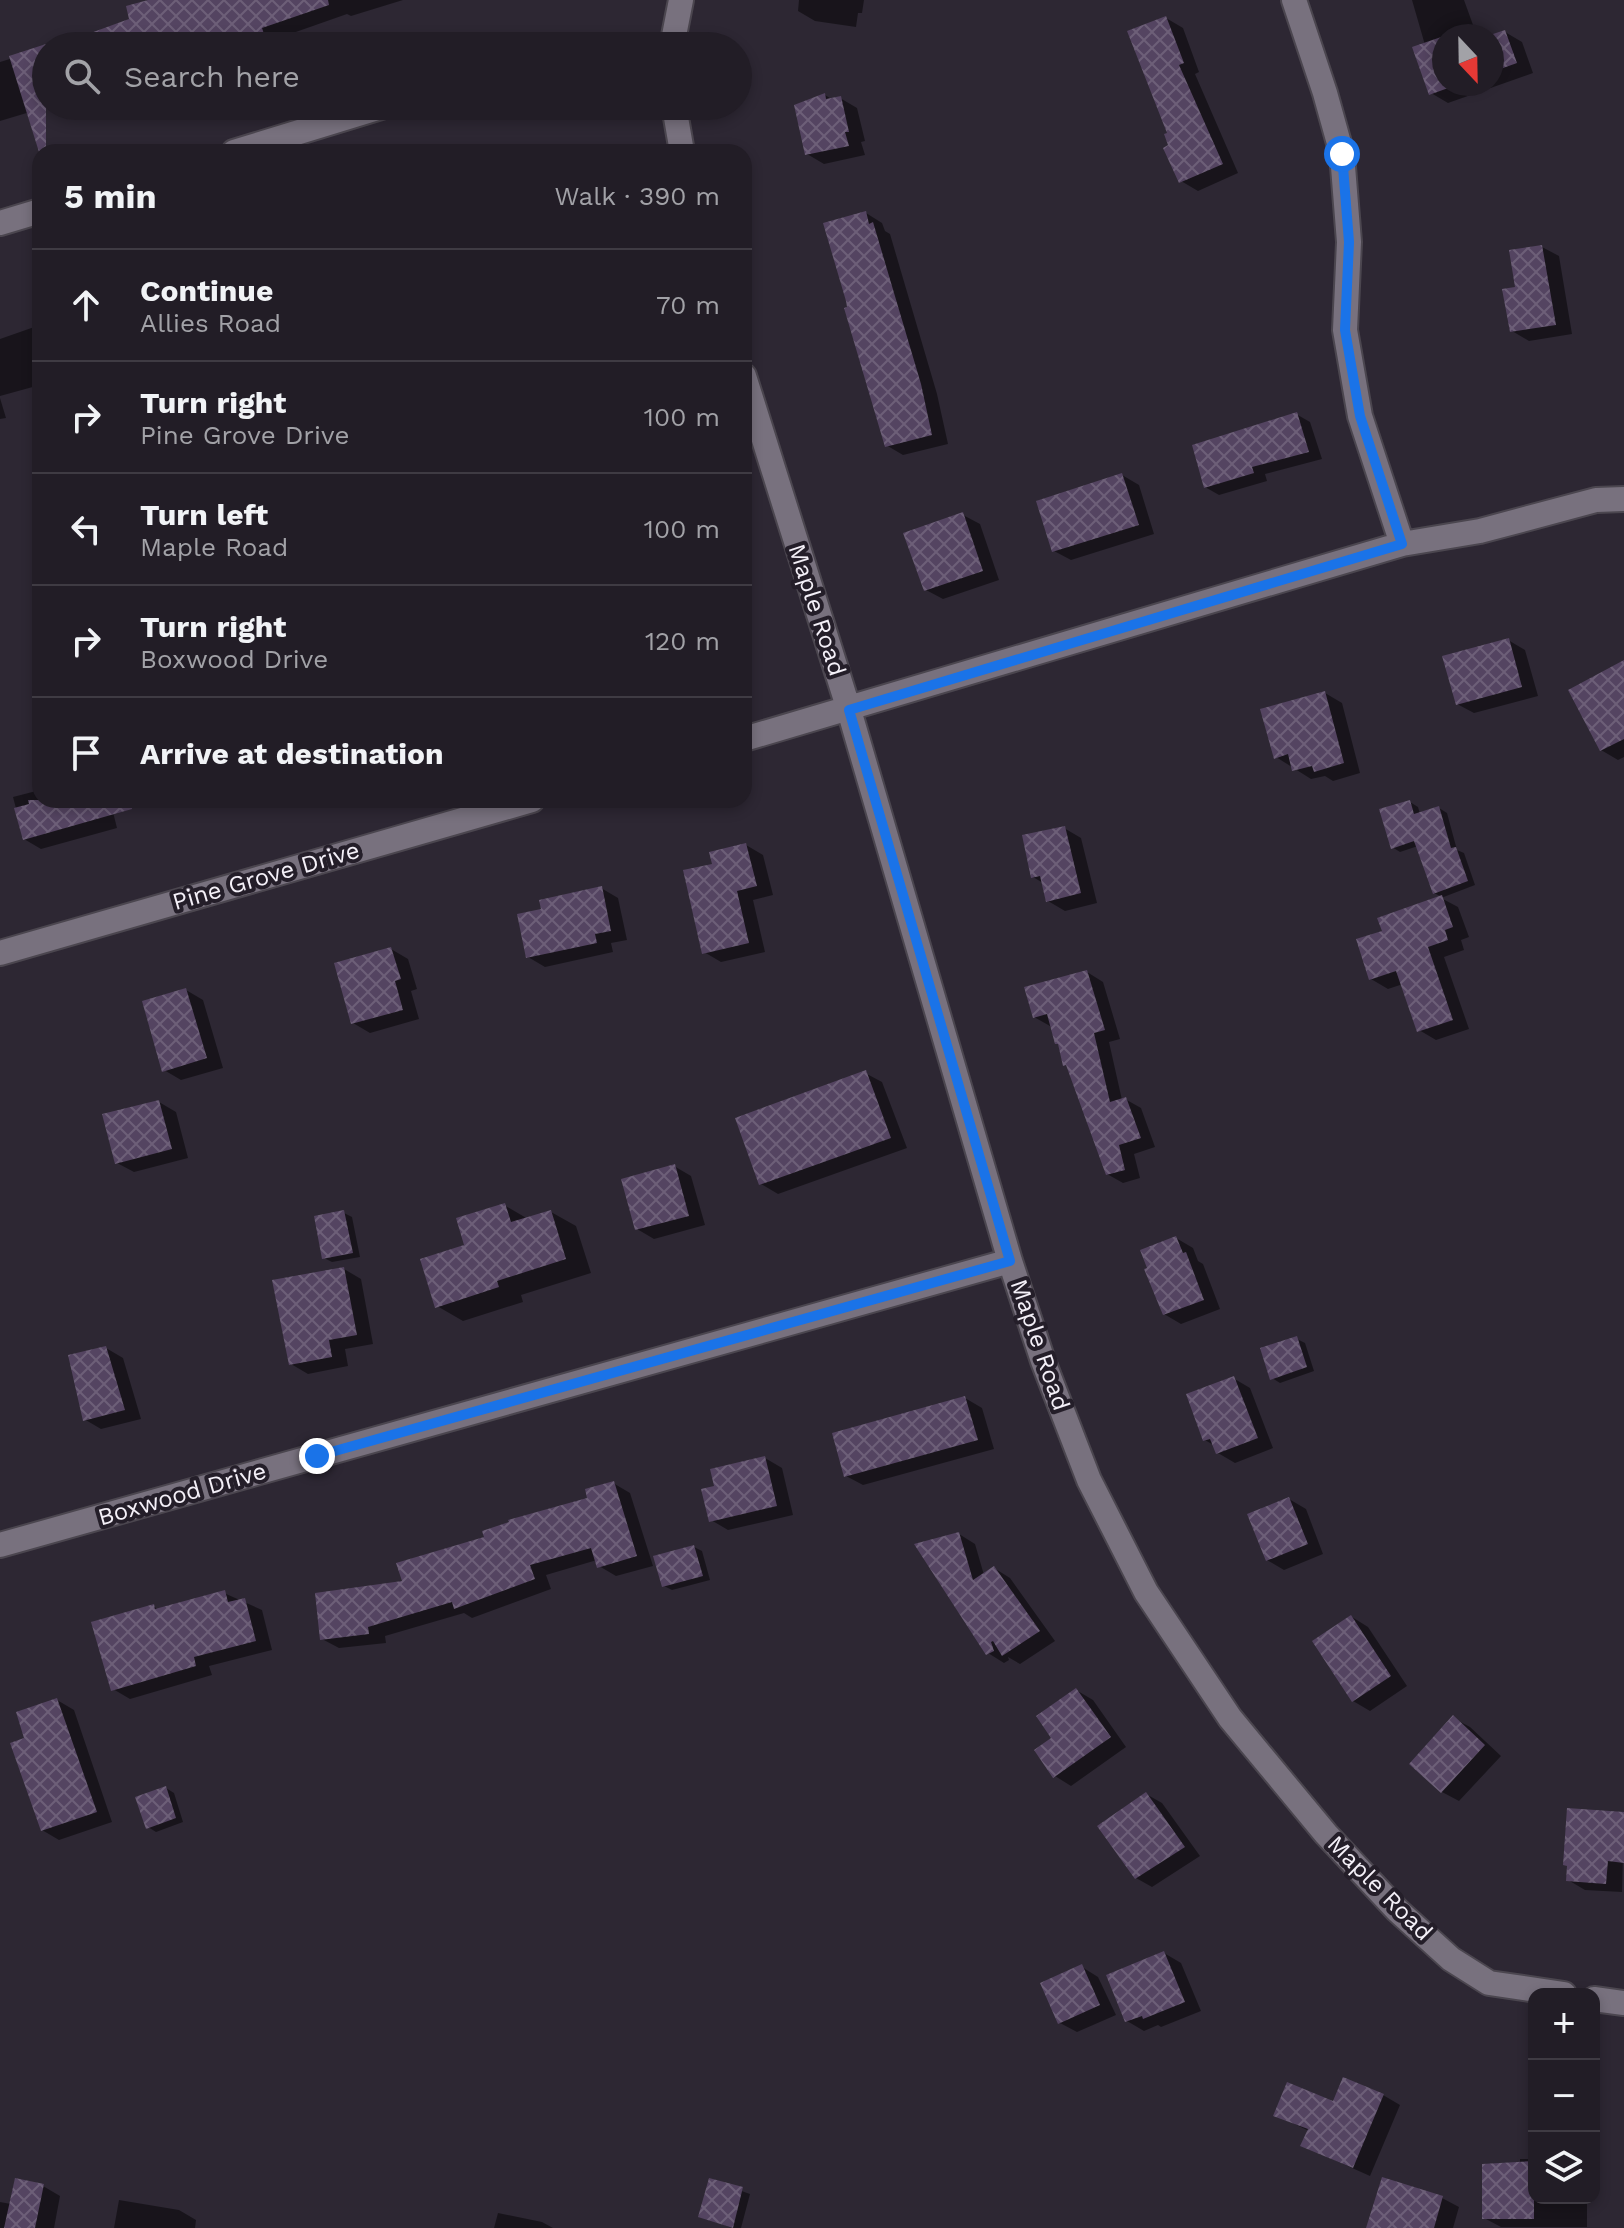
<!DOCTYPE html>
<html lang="en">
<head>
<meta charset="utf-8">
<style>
  body { margin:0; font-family:"Work Sans",sans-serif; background:#2a262e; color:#f1f3f6 }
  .controls { position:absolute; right:24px; bottom:24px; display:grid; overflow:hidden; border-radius:16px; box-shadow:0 4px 12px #0003 }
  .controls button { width:72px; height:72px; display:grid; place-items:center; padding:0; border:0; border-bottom:2px solid #3f3b43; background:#221d26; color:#f1f3f6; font:40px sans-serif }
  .compass { position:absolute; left:1432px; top:24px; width:72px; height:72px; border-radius:50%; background:#221d26; box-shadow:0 4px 12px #0003; rotate:158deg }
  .stop { position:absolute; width:24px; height:24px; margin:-18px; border:6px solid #1a73e8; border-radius:50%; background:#fff }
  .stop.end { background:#1a73e8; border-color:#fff; box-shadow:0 2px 8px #0008 }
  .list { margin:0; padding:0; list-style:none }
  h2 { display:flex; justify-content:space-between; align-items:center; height:104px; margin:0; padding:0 32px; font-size:34px }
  h2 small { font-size:26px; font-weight:400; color:#a2a2a7 }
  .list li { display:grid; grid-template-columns:52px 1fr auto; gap:24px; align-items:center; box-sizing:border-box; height:112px; padding:0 32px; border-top:2px solid #3f3b43 }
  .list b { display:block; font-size:30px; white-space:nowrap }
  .list p { margin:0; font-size:26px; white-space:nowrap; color:#a2a2a7 }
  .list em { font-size:26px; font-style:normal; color:#a2a2a7 }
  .icon { flex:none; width:44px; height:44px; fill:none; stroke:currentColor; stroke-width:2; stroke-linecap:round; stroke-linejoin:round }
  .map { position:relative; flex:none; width:1624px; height:2228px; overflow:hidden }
  .search { position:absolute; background:#221d26; box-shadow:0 4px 12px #0003; left:32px; top:32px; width:720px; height:88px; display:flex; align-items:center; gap:20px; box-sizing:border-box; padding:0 28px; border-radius:44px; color:#a2a2a7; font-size:30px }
  .panel { position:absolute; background:#221d26; box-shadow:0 4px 12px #0003; left:32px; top:144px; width:720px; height:664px; border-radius:24px }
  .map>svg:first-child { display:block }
</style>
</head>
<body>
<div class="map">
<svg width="1624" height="2228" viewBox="0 0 1624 2228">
  <defs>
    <pattern id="building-cross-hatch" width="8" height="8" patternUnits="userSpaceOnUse" patternTransform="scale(2)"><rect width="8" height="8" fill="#544461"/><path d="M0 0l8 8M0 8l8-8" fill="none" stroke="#6d5f78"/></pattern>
  </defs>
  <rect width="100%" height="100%" fill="#2d2733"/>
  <path fill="#0007" d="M156 0H403L351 16 347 14 256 46H53L132 20Z
    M799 0H864L862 13H858L856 27 815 21 798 11Z
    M1412 0H1464L1477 36H1444V84H1492V36L1505 32 1522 42 1533 73 1448 103 1431 93 1425 45Z
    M1166 18 1183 28 1199 72 1195 74 1238 173 1198 191 1181 181 1171 146Z
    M46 48V106H50L0 121V62Z
    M825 95 833 100 840 98 857 108 865 141 861 142 865 155 824 164 807 154Z
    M866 213 882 223 885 231 890 234 937 394 948 444 903 455 886 445 850 309Z
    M1542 247 1559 256 1572 334 1529 341 1512 331 1517 288Z
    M40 325V385L0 396V339Z
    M0 398 6 418 0 419Z
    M1296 414 1310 422 1322 459 1265 474 1267 481 1219 495 1205 487Z
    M1122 475 1139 485 1154 534 1071 560 1054 551Z
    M963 515 980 524 999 580 943 599 926 590Z
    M1508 640 1525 650 1538 696 1474 713 1457 704Z
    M1624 662V757L1618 760 1601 750Z
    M1325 693 1342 703 1360 773 1333 781 1325 776 1311 779 1276 757Z
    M40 790V800H110L117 828 41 849 24 839 13 797Z
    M177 800H222L191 808Z
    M1410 802 1418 807 1420 814 1439 808 1447 813 1457 850 1464 853 1475 885 1441 898 1458 907 1469 937 1461 940 1464 950 1444 957 1469 1029 1436 1040 1419 1030 1403 984 1388 989 1371 979 1358 941 1384 932 1379 919 1442 897 1434 893 1418 846 1400 852 1392 847 1381 811Z
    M1064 828 1081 838 1097 903 1065 911 1048 901 1043 883 1033 877Z
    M746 845 763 855 773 895 753 900 765 952 721 962 704 952 714 865Z
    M601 888 618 898 627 940 611 943 613 952 545 967 528 957 543 910Z
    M391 949 408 959 417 989 411 991 419 1019 370 1033 353 1023Z
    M1087 972 1103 982 1120 1039 1109 1042 1122 1100 1125 1099 1141 1108 1155 1147 1134 1154 1140 1178 1123 1183 1107 1174 1068 1066 1065 1065 1061 1045 1050 1026 1034 1017Z
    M186 990 203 1000 223 1068 181 1080 164 1070Z
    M865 1073 882 1082 907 1148 778 1194 761 1184Z
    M159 1102 176 1112 188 1158 134 1172 117 1163Z
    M674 1166 691 1176 705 1225 654 1239 637 1229Z
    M504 1205 528 1219 551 1212 576 1226 591 1273 521 1295 523 1302 463 1321 437 1306 466 1246Z
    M344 1213 352 1217 360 1257 332 1262 324 1258Z
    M1176 1238 1193 1248 1198 1261 1203 1264 1220 1309 1181 1324 1164 1314Z
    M344 1269 361 1279 373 1344 345 1349 348 1366 308 1374 291 1364Z
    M1297 1339 1305 1343 1314 1371 1280 1383 1272 1378Z
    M106 1348 123 1358 141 1419 101 1429 84 1419Z
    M1233 1378 1250 1388 1273 1448 1235 1463 1218 1453 1215 1446 1205 1440Z
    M965 1398 982 1408 994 1449 863 1485 846 1476Z
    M765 1458 782 1468 793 1515 728 1530 711 1520 717 1487Z
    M613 1483 630 1493 653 1566 616 1576 599 1566 597 1560 546 1575 551 1589 472 1618 464 1613 385 1636 386 1643 339 1648 322 1639 404 1583 511 1523 590 1499Z
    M1289 1499 1306 1509 1323 1554 1284 1570 1267 1560Z
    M959 1534 975 1544 984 1575 994 1568 1010 1578 1055 1641 1020 1664 1008 1657 1009 1660 1004 1663 988 1653Z
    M694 1547 702 1551 710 1580 672 1590 664 1586Z
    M224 1593 262 1610 272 1650 209 1666 212 1675 130 1699 113 1689 153 1606 159 1610Z
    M1352 1617 1368 1627 1407 1686 1370 1711 1353 1701Z
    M1076 1690 1093 1700 1126 1747 1071 1786 1055 1776 1054 1739Z
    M57 1700 74 1710 112 1822 59 1840 42 1830 27 1739Z
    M1453 1718 1470 1727 1501 1756 1459 1801 1442 1792Z
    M166 1788 174 1793 183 1822 156 1832 148 1827Z
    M1146 1794 1162 1803 1200 1856 1152 1887 1136 1878Z
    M1624 1814 1622 1892 1585 1890 1568 1880Z
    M1164 1953 1181 1963 1201 2011 1161 2027 1158 2025 1144 2031 1127 2021Z
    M1082 1967 1098 1977 1116 2015 1077 2032 1060 2023Z
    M1383 2095 1400 2105 1370 2176 1303 2146 1309 2131 1276 2115Z
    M1520 2159H1534V2198H1587V2227H1501L1484 2218 1520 2164Z
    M710 2180 750 2194 741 2228H732L701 2216Z
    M43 2186 60 2196 54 2228H0V2202L11 2204Z
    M1442 2198 1459 2207 1453 2228H1368Z
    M119 2200 179 2210 196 2220 195 2228H114Z
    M498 2213 542 2222 553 2228H494Z"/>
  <path fill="url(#building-cross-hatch)" d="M148 0H328L329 5 262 28 264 34 227 46H66V42L129 19 126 6Z
    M1166 16 1184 63 1179 65 1223 164 1179 183 1163 148 1168 145 1164 134 1167 133 1127 31Z
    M1505 30 1517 63 1492 72V36H1487Z
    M1444 36V84H1459L1429 95 1412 47Z
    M46 44V151L39 152 9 56Z
    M825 93 826 99 841 96 849 132H845L849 146 805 155 794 105Z
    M866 211 869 224 873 222 921 384 932 435 885 447 844 308 847 307 846 301 823 223Z
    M1542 245 1556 325 1510 332 1502 289 1515 287 1509 250Z
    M1297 412 1309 452 1252 467 1254 473 1204 488 1192 445Z
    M1122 473 1139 525 1052 552 1036 501Z
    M963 512 983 571 924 591 903 533Z
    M1509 638 1522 687 1456 705 1442 656Z
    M1624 660V739L1600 751 1568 690Z
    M1325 691 1344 763 1314 772 1312 766 1292 771 1288 754 1274 759 1260 709Z
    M28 800H131L132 809 23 840 14 808 29 804Z
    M1410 800 1414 814 1439 806 1451 848 1456 847 1468 881 1433 894 1414 841 1391 849 1379 809Z
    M1065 826 1081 893 1046 902 1040 876 1031 878 1022 835Z
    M746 843 757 886 737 891 749 943 702 954 683 870 712 864 709 852Z
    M602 886 611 931 595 934 597 943 526 958 517 914 541 909 539 900Z
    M1442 895 1453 927 1445 930 1448 940 1428 947 1453 1020 1417 1032 1396 971 1369 980 1356 939 1382 931 1377 918Z
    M391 947 401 979 395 981 403 1010 351 1024 334 963Z
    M1087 970 1105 1030 1094 1033 1110 1102 1126 1097 1141 1138 1119 1145 1125 1170 1106 1175 1066 1065 1063 1066 1058 1044H1055L1047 1014 1033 1018 1024 987Z
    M186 988 207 1058 162 1072 142 1001Z
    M866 1070 891 1138 759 1185 735 1118Z
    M159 1100 172 1149 115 1164 102 1114Z
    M675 1164 689 1216 635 1230 621 1179Z
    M505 1203 511 1222 551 1210 566 1259 497 1281 499 1287 435 1308 420 1259 464 1245 456 1218Z
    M344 1210 353 1253 322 1259 314 1216Z
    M1176 1236 1183 1253 1186 1252 1204 1300 1163 1315 1144 1269 1147 1268 1140 1250Z
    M344 1267 357 1335 329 1340 332 1357 289 1365 272 1280Z
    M1297 1336 1307 1367 1270 1380 1260 1348Z
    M106 1346 125 1410 83 1421 68 1355Z
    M1234 1376 1258 1438 1216 1454 1210 1439 1203 1441 1186 1394Z
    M965 1396 978 1440 844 1477 832 1433Z
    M765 1456 777 1506 709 1522 701 1489 714 1486 710 1469Z
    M614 1481 637 1556 597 1568 591 1548 530 1565 535 1579 454 1609 452 1602 368 1627 369 1634 320 1640 315 1593 402 1581 396 1563 484 1537 482 1531 509 1522 508 1520 587 1498 585 1489Z
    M1289 1497 1308 1544 1266 1561 1247 1514Z
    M959 1532 973 1580 994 1566 1040 1631 1002 1656 993 1641 991 1642 994 1651 986 1655 914 1544Z
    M694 1545 703 1576 662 1587 653 1556Z
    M225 1590 228 1602 245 1598 256 1641 194 1657 196 1666 111 1691 91 1622 154 1604 155 1609Z
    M1351 1615 1391 1676 1352 1702 1312 1641Z
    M1076 1688 1111 1737 1053 1778 1034 1750 1051 1738 1036 1716Z
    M57 1698 97 1812 41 1831 10 1743 24 1738 16 1712Z
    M1453 1715 1485 1745 1441 1793 1409 1764Z
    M166 1786 176 1818 146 1829 135 1797Z
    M1146 1792 1185 1847 1135 1879 1097 1826Z
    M1567 1808 1624 1812V1863L1608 1861 1606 1884 1566 1881 1567 1866 1563 1865Z
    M1164 1951 1185 2002 1143 2019 1142 2016 1125 2022 1106 1975Z
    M1082 1964 1100 2005 1058 2024 1040 1983Z
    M1343 2077 1384 2094 1353 2168 1300 2146 1308 2129 1273 2116 1287 2082 1333 2101Z
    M1534 2161V2219H1482V2164Z
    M1382 2177 1443 2196 1434 2228H1366Z
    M15 2178 44 2184 35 2228H4Z
    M709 2178 743 2187 733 2228 698 2217Z"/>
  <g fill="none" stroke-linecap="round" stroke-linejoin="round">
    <defs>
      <path id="street" d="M1294 0 1325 93 1342 154 1349 242 1345 330 1360 416 1402 544
        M672 46 681 0
        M674 106 682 152
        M234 152 384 106
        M0 223 40 211
        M744 376 849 710 1010 1261 1043 1361 1089 1480 1146 1592 1230 1718 1326 1834 1397 1910 1451 1959 1489 1983 1564 1994
        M744 739 1402 544 1480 531 1596 500 1624 499
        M0 953 532 800
        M0 1545 1010 1261
        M1594 1999 1624 2003"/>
    </defs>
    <use href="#street" stroke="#4b464f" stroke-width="28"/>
    <use href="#street" stroke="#78717e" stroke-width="24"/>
  </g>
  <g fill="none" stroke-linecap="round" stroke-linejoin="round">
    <path stroke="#1a73e8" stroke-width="10" d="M317 1456 1010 1261 849 710 1402 544 1360 416 1345 330 1349 242 1342 154"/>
  </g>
  <g text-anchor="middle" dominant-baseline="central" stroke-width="8" stroke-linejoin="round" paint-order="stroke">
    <g font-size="24" fill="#f4f0f8" stroke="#241e29">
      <text transform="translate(817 610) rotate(72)">Maple Road</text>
      <text transform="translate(266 876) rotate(-16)">Pine Grove Drive</text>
      <text transform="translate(1040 1345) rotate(71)">Maple Road</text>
      <text transform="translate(182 1494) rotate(-16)">Boxwood Drive</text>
      <text transform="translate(1380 1888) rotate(45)">Maple Road</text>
    </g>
  </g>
</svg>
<div class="controls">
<button>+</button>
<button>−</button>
<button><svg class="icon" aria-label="layers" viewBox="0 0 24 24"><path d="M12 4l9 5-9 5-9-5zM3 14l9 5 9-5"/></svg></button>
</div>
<svg class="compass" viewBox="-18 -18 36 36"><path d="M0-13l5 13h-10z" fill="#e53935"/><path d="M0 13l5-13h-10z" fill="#a2a2a7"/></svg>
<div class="stop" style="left:1342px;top:154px"></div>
<div class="stop end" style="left:317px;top:1456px"></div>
<div class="search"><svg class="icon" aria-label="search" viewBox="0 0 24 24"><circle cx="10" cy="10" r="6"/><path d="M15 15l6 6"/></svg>Search here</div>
<section class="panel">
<h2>5 min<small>Walk · 390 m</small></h2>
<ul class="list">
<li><svg class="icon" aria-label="ahead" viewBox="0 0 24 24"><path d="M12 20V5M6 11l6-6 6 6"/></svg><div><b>Continue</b><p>Allies Road</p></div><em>70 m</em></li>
<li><svg class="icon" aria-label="right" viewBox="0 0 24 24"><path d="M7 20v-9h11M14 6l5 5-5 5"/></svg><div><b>Turn right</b><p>Pine Grove Drive</p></div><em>100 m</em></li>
<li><svg class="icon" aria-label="left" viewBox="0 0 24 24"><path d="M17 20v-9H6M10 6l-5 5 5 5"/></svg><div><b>Turn left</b><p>Maple Road</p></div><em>100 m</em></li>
<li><svg class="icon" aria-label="right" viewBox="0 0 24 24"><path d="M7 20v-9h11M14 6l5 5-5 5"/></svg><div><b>Turn right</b><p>Boxwood Drive</p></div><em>120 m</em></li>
<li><svg class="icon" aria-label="arrive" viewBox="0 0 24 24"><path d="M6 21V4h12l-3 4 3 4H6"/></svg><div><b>Arrive at destination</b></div></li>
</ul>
</section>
</div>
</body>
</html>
